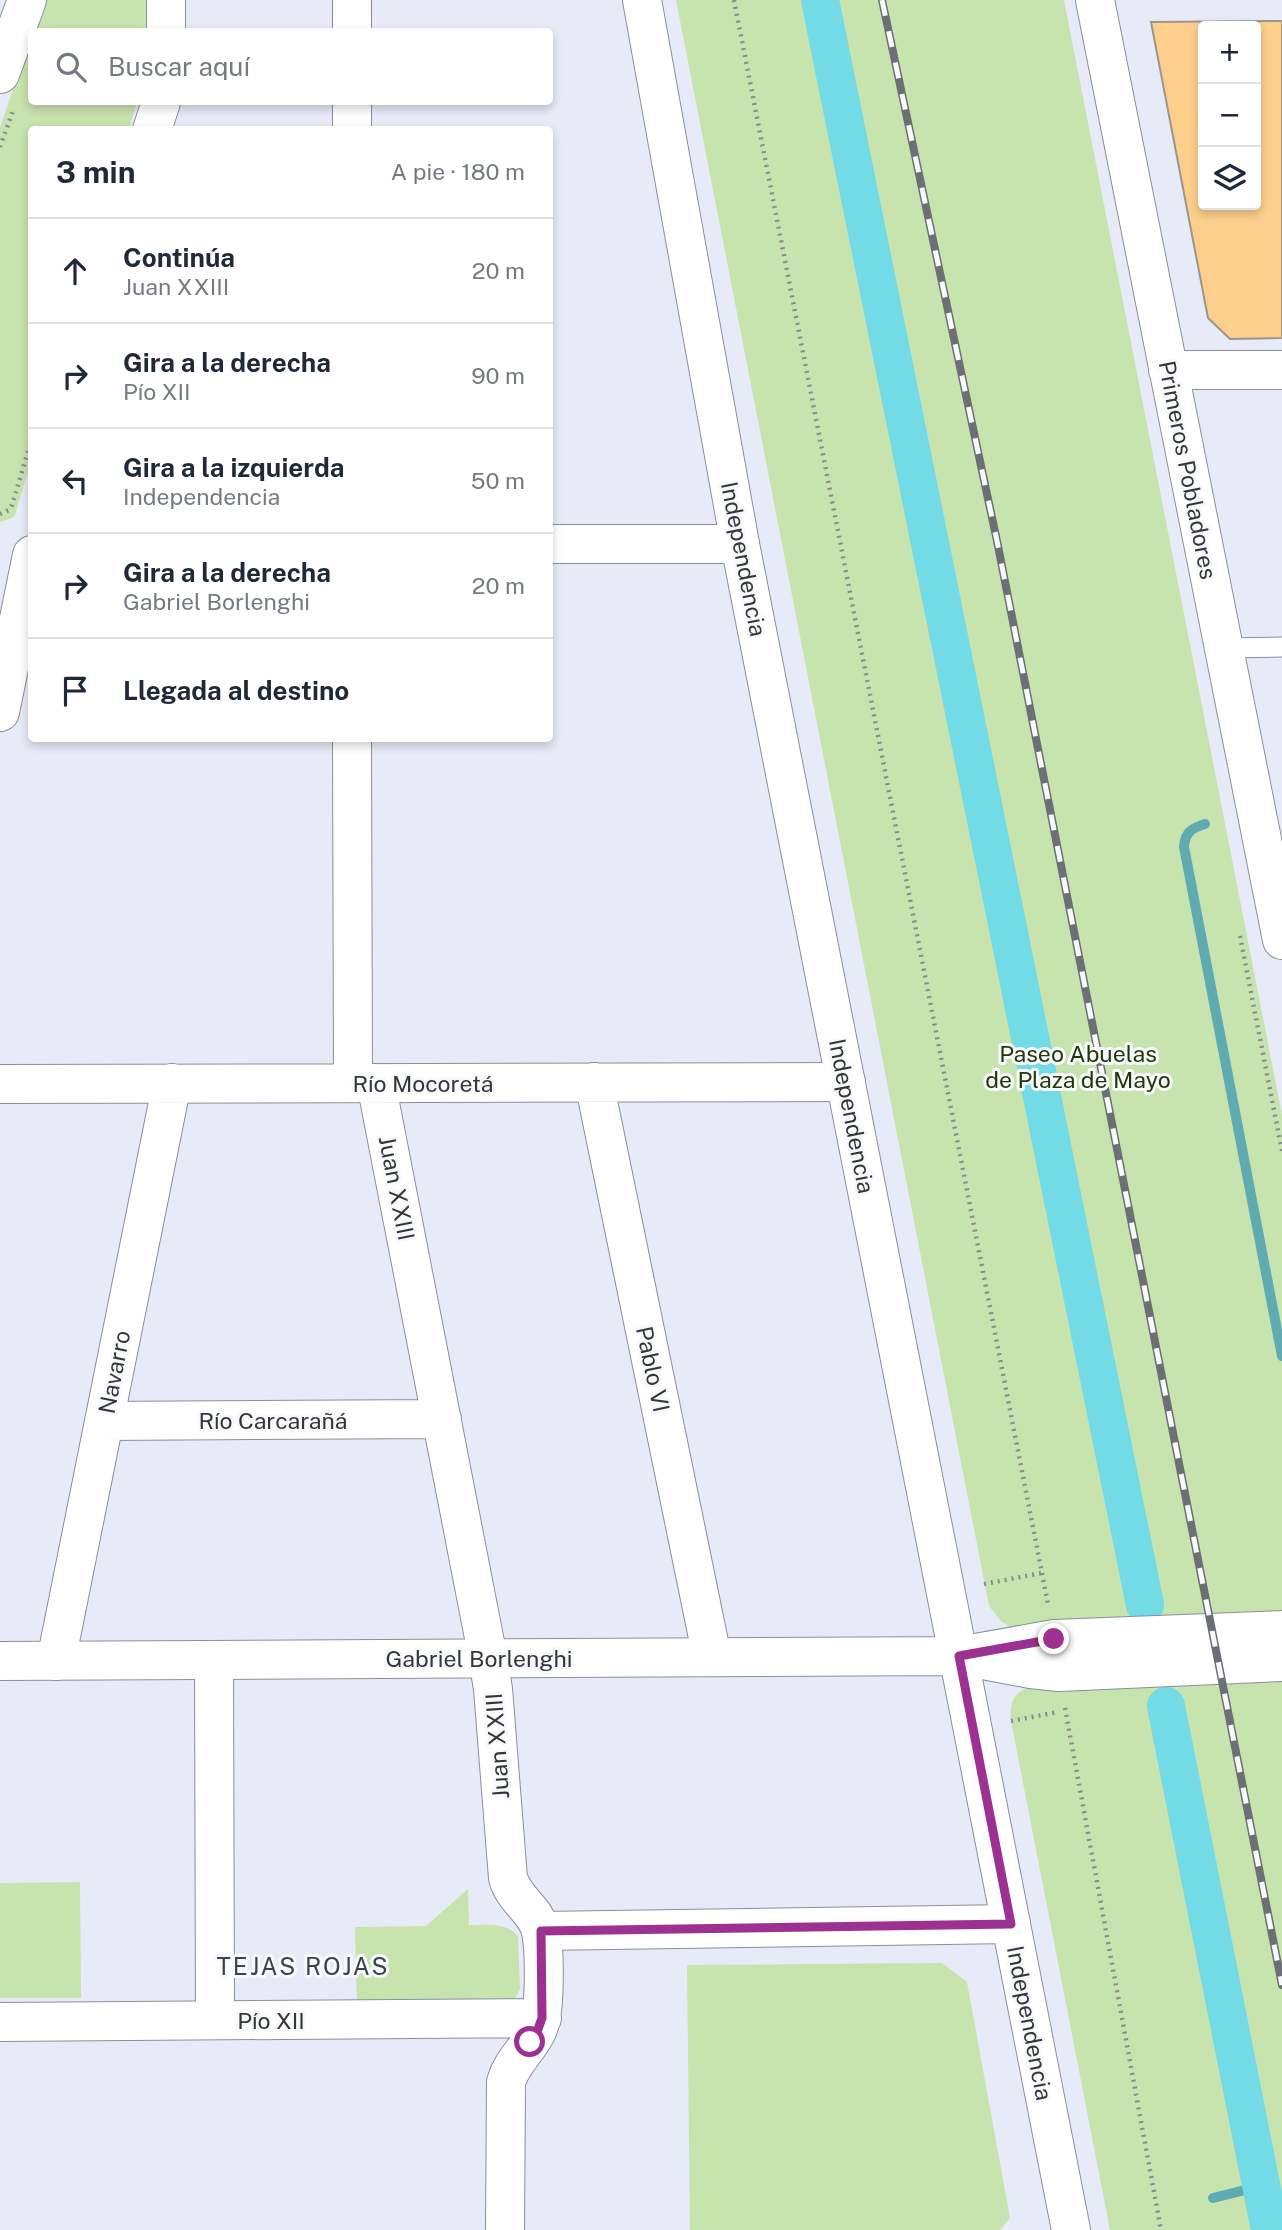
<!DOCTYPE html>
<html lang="es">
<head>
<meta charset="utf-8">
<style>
  body { margin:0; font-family:"Public Sans",sans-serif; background:#f6f6f7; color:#1f2937 }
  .controls { position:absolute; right:21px; top:21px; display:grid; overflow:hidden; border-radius:7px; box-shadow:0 4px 10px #0003 }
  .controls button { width:63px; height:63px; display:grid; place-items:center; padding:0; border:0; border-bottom:2px solid #e0e1e3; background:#fff; color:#1f2937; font:35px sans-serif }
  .stop { position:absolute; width:21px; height:21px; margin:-16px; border:5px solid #9d3191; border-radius:50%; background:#fff }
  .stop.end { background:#9d3191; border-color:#fff; box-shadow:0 2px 7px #0008 }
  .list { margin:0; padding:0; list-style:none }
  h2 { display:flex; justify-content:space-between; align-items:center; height:91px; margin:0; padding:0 28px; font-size:30px }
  h2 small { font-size:23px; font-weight:400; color:#747a83 }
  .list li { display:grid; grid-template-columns:46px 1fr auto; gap:21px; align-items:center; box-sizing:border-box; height:105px; padding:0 28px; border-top:2px solid #e0e1e3 }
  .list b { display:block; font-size:26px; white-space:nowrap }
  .list p { margin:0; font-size:23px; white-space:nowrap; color:#747a83 }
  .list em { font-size:23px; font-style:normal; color:#747a83 }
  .icon { flex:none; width:38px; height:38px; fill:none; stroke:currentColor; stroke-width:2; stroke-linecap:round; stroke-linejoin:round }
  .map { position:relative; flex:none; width:1282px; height:2230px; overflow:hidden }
  .search { position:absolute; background:#fff; box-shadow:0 4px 10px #0003; left:28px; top:28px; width:525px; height:77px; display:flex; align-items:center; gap:18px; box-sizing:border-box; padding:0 24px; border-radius:7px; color:#747a83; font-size:26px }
  .panel { position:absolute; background:#fff; box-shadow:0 4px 10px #0003; left:28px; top:126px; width:525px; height:616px; border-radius:7px }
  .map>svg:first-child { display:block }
</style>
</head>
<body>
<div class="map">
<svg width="1282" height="2230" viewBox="0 0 1282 2230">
  <rect width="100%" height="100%" fill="#e7ebf7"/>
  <path fill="#c7e3ae" d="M45 0H147V31L34 32Z
    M676 0H1064L1282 1115V1617L1011 1627 1002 1622 989 1606Z
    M31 38 32 102H137L129 129 32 130 31 461 15 515 12 518 0 522V127Z
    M1282 1676V2230H1110L1011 1721C1009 1703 1013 1693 1030 1686Z
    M80 1882 81 1998H0V1883Z
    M468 1889 469 1925C485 1925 507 1922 518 1936L520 1989 515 1999 509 2002 357 2007 355 1927 426 1926Z
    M942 1963 967 1982 1010 2218 1000 2230H690L687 1965Z"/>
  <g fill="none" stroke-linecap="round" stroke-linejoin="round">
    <path stroke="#60aab2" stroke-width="10" d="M1205 824C1192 828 1185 832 1184 847L1282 1356
      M1213 2198 1261 2186"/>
    <path stroke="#72dbe5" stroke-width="38" d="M820 0 1145 1605
      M1166 1706 1270 2230"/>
  </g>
  <path fill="#fcd08c" stroke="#9c958b" stroke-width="2" fill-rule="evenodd" d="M1282 21V338L1230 339 1208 318 1151 22ZM1203 26H1256V205H1203Z"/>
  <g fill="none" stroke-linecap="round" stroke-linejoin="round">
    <defs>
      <path id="lane" d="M1223 648 1282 647"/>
      <path id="street" d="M352 0V32
        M166 32V0
        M0 74 27 0
        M352 102V130
        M152 130 161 102
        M1168 370H1282
        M550 544H740
        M0 712 32 555
        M352 738 353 1083
        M594 1082 712 1657
        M376 1083 488 1658 493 1689 508 1878C514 1899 534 1909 540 1928 545 1946 546 2015 537 2031 528 2050 512 2061 506 2082L505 2230
        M0 1084 846 1082
        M104 1421 442 1419
        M214 1660 215 2020
        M56 1661 172 1083
        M541 1931 1011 1924
        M0 2022 542 2018"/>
      <path id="secondary" d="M642 0 740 544 1071 2230
        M1095 0 1282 940
        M978 1659 1031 1669 1059 1672 1282 1662
        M0 1661 959 1656 1054 1639 1282 1630"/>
    </defs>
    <use href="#lane" stroke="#8b8f9a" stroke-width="21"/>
    <use href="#street" stroke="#8b8f9a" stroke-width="40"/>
    <use href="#secondary" stroke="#8b8f9a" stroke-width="40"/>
    <path stroke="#898b94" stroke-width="4.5" stroke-dasharray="2 5" stroke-linecap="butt" d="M734 0 1048 1604
      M0 147 14 108
      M0 514 9 510 12 505 32 438
      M1240 936 1282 1151
      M984 1584 1042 1573
      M1065 1708 1161 2230
      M1011 1721 1058 1712"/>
    <use href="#lane" stroke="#fff" stroke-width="19"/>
    <use href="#street" stroke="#fff" stroke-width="38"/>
    <use href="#secondary" stroke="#fff" stroke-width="38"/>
    <defs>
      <path id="rail" d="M882 0 997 541 1282 1985"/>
    </defs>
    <use href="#rail" stroke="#6d6f76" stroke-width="8"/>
    <use href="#rail" stroke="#f7f9fd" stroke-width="5" stroke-dasharray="16" stroke-linecap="butt"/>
  </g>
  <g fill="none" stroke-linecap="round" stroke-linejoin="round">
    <path stroke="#9d3191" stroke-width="9" d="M530 2042 537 2032 542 2018 541 1931 1011 1924 959 1656 1054 1639"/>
  </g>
  <g text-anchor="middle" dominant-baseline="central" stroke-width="6" stroke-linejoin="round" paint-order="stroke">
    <g font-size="23" fill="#35363b" stroke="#f7f9fd">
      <text transform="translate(1188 470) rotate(79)">Primeros Pobladores</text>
      <text transform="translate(744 559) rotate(79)">Independencia</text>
      <text x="423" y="1083">Río Mocoretá</text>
      <text transform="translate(852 1116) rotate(79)">Independencia</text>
      <text transform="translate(397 1188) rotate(79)">Juan XXIII</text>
      <text transform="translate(653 1369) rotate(78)">Pablo VI</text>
      <text transform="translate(114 1372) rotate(-79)">Navarro</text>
      <text x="273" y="1420">Río Carcarañá</text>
      <text x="479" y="1658">Gabriel Borlenghi</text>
      <text transform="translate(497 1746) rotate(-94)">Juan XXIII</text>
      <text x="271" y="2020">Pío XII</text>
      <text transform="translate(1030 2023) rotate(79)">Independencia</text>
    </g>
    <g font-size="23" fill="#223806" stroke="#f7f9fd">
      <text x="1078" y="1053">Paseo Abuelas<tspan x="1078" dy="26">de Plaza de Mayo</tspan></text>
    </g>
    <g font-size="24" letter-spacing="2" fill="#3d414a" stroke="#f7f9fd">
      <text x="303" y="1966">TEJAS ROJAS</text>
    </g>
  </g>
</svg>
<div class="controls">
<button>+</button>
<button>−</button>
<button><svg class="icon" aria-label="layers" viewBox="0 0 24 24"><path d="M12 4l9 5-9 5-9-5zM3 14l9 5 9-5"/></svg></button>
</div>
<div class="stop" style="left:530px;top:2042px"></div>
<div class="stop end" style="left:1054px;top:1639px"></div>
<div class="search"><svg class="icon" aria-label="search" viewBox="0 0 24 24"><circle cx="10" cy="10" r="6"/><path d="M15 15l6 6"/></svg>Buscar aquí</div>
<section class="panel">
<h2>3 min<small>A pie · 180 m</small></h2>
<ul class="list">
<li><svg class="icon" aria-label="ahead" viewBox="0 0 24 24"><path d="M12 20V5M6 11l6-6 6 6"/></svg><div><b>Continúa</b><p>Juan XXIII</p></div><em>20 m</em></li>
<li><svg class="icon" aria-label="right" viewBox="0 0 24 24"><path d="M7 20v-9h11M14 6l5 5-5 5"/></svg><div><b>Gira a la derecha</b><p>Pío XII</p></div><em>90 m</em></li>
<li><svg class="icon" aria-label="left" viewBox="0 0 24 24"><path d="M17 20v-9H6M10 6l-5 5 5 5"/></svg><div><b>Gira a la izquierda</b><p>Independencia</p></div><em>50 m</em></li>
<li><svg class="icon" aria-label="right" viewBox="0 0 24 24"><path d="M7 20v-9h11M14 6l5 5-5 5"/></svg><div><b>Gira a la derecha</b><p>Gabriel Borlenghi</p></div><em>20 m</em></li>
<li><svg class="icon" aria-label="arrive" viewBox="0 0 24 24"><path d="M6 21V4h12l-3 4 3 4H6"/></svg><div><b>Llegada al destino</b></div></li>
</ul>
</section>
</div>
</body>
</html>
